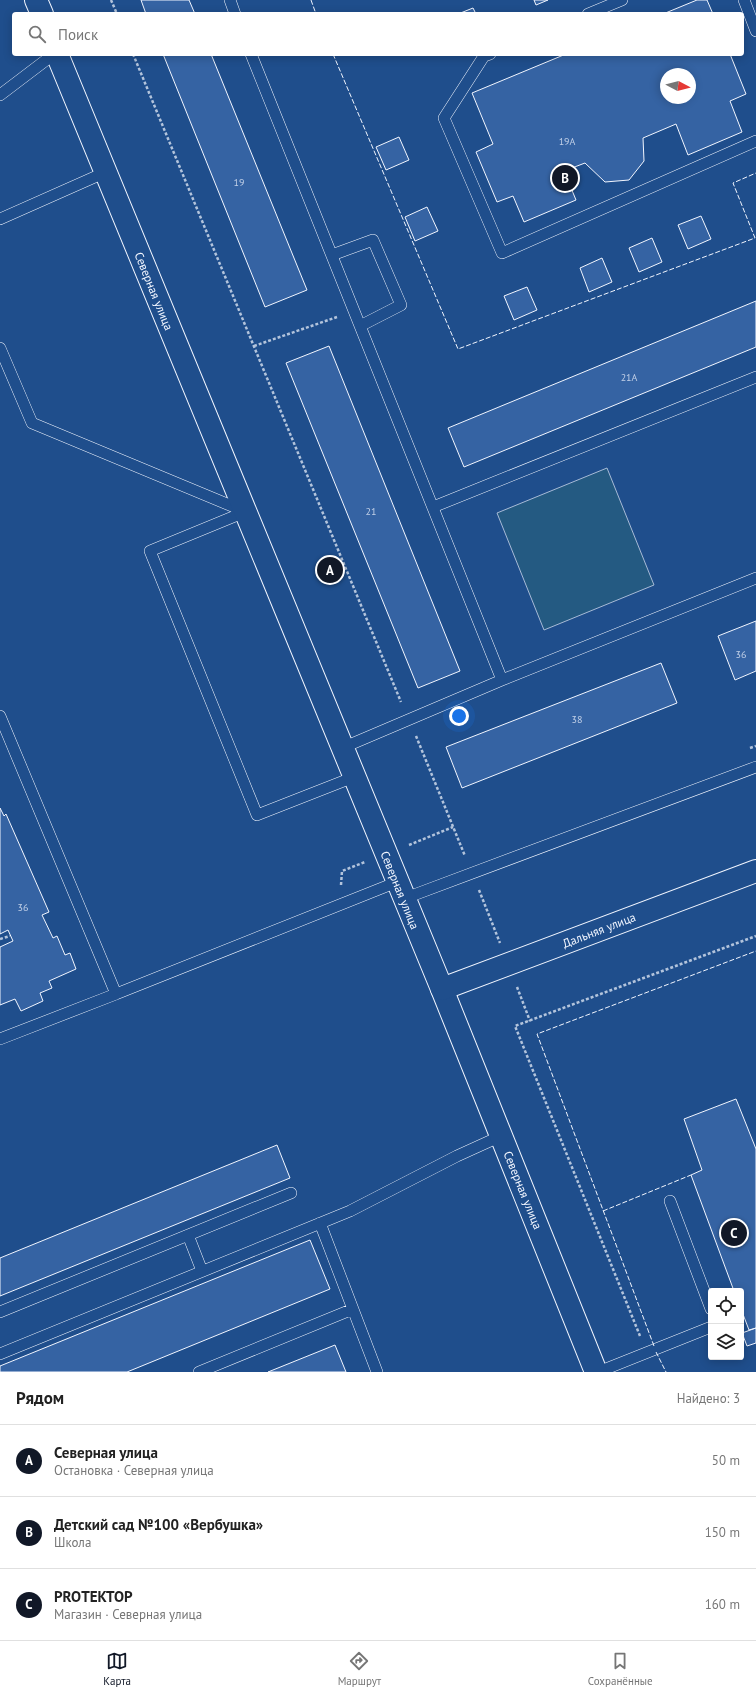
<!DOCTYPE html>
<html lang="ru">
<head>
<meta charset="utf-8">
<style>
  body { margin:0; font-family:"PT Sans",sans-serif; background:#f2f2f2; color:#222 }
  .controls { position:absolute; right:12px; bottom:12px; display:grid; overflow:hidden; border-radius:4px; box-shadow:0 2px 10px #0003 }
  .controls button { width:36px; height:36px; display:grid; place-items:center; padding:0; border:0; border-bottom:1px solid #e0e0e0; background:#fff; color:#222; font:20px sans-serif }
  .compass { position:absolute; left:660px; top:68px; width:36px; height:36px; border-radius:50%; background:#fff; box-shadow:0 2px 10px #0003; rotate:97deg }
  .you { position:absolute; left:459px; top:716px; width:14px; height:14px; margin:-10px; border:3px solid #fff; border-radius:50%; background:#1a73e8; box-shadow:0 0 0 6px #1a73e833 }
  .badge { display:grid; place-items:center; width:26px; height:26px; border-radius:50%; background:#111827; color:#fff; font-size:13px; font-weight:700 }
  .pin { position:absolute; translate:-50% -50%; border:2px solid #fff; box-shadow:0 1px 4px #0006 }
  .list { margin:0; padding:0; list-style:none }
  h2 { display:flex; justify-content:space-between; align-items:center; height:52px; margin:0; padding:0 16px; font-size:17px }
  h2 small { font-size:13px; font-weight:400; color:#767676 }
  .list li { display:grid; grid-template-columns:26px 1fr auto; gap:12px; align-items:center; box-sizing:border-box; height:72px; padding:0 16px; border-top:1px solid #e0e0e0 }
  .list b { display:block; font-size:15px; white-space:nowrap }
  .list p { margin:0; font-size:13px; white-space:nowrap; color:#767676 }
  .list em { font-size:13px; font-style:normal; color:#767676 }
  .icon { flex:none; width:22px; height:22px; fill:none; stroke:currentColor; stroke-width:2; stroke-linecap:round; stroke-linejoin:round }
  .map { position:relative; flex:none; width:756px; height:1372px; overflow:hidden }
  .search { position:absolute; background:#fff; box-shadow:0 2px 10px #0003; left:12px; right:12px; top:12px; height:44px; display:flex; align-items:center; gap:10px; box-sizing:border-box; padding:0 14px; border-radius:4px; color:#767676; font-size:15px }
  .sheet { height:268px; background:#fff }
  nav { display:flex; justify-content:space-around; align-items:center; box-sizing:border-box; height:56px; border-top:1px solid #e0e0e0; background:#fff; font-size:11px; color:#767676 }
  nav a { display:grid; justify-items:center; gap:2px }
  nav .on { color:#111827 }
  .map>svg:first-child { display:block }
</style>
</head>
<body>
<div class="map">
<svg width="756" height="1372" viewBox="0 0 756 1372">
  <rect width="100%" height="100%" fill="#1f4e8c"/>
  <path fill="#245a82" stroke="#a8bbd7" d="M607 468 654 585 544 630 497 513Z"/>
  <path fill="#3563a3" stroke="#f2f6ff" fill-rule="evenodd" d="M141 0H189L195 14H146Z
    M534 0H548L536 5Z
    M697 0H707L713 14H663Z
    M473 8 476 14H458Z
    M163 54H211L307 290 265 307Z
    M566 54H730L746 94 730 101 742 132 688 155 676 124 643 138 644 161 629 180 605 182 585 163 564 171 576 200 524 222 513 196 497 202 476 152 493 144 472 93ZM666 74H690V98H666Z
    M399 137 409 160 386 170 376 147Z
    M427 207 438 231 415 241 405 217Z
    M701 216 711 239 688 249 678 225Z
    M652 238 662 262 639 272 629 248Z
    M602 258 612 282 589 292 580 268Z
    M527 287 537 310 514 320 504 296Z
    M756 301V347L464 467 448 428Z
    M329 346 460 671 418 688 286 363Z
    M756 621V671L735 680 718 636Z
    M661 663 677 703 462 788 446 747Z
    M0 808 4 816 6 814 49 912 42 915 53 938 57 936 65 955 70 953 76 969 49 981 52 988 40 993 43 1001 21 1011 15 999 0 1005V947L13 941 8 930 0 934Z
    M736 1099 756 1149V1328L749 1330 741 1309V1291H734L691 1175 702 1170 684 1119Z
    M277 1145 290 1178 0 1296V1258Z
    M310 1240 330 1289 127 1372H0V1366Z
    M756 1328V1343L747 1346 742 1333Z
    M335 1345 346 1372H268Z"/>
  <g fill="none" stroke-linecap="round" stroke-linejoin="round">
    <defs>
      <path id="lane" d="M230 0 235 14
        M744 0 756 31
        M588 14 622 0
        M251 54 502 680
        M490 54 484 56 444 118 502 253 756 141
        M0 95 54 54
        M0 219 106 172
        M332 255 373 240 401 305 360 326
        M0 348 32 423 244 511
        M433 507 756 377
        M245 512 150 551 257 815 354 777
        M0 716 116 994 397 882
        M342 748 502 680 756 578
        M403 899 756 767
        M0 1039 116 994
        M670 1201 711 1309
        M320 1223 377 1372
        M188 1235 202 1271
        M0 1312 291 1193
        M0 1354 350 1211 457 1156 501 1136
        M199 1372 353 1309
        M598 1372 711 1327"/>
      <path id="street" d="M442 989 596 1372"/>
      <path id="secondary" d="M36 0 42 14
        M57 54 442 989 756 871"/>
    </defs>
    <use href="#lane" stroke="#f2f6ff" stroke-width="12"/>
    <use href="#street" stroke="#f2f6ff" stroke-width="24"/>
    <use href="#secondary" stroke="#f2f6ff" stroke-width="24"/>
    <path stroke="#b3c4dc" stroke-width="2.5" stroke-dasharray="3 2" stroke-linecap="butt" d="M111 0 117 14
      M133 54 401 702
      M254 346 337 317
      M416 736 465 856
      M750 748 756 746
      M409 845 453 827
      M341 885 342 871 365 862
      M479 890 500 943
      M0 939 10 936
      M517 987 530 1021
      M640 1336 515 1026 756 936"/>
    <use href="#lane" stroke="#1f4e8c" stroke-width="11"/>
    <use href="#street" stroke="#1f4e8c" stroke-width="22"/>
    <use href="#secondary" stroke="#1f4e8c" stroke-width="22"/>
    <path stroke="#f2f6ff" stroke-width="1" stroke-dasharray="5 2" stroke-linecap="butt" d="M311 0 316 14
      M333 54 458 349 755 238 733 183 756 173
      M603 1211 691 1175
      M654 1346 537 1034 756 951
      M656 1352 666 1372"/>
  </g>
  <g text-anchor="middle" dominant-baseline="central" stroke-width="3" stroke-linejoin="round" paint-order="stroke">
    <g font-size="10" fill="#c3d1e8">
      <text x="567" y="141">19А</text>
      <text x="239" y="182">19</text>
      <text x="629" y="377">21А</text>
      <text x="371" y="511">21</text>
      <text x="741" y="654">36</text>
      <text x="577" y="719">38</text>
      <text x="23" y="907">36</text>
    </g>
    <g font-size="12" fill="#f2f6ff" stroke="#1f4e8c">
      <text transform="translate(154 291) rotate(68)">Северная улица</text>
      <text transform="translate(400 890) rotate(68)">Северная улица</text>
      <text transform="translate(599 930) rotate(-21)">Дальняя улица</text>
      <text transform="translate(523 1190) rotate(68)">Северная улица</text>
    </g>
  </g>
</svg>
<div class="controls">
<button><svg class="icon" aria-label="locate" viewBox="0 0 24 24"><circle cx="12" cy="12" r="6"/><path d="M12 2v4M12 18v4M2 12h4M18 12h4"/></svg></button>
<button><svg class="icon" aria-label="layers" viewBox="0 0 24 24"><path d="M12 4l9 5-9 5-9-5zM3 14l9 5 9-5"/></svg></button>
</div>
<svg class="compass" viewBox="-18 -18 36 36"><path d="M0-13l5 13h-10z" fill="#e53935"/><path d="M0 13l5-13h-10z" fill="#767676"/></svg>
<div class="you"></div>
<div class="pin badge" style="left:330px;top:570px">A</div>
<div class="pin badge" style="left:565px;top:178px">B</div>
<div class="pin badge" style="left:734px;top:1233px">C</div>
<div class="search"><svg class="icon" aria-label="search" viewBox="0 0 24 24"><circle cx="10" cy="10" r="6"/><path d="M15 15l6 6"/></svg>Поиск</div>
</div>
<section class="sheet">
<h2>Рядом<small>Найдено: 3</small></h2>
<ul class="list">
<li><span class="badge">A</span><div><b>Северная улица</b><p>Остановка · Северная улица</p></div><em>50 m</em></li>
<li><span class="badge">B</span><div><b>Детский сад №100 «Вербушка»</b><p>Школа</p></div><em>150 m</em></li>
<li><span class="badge">C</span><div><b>PROТЕКТОР</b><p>Магазин · Северная улица</p></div><em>160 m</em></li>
</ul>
</section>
<nav>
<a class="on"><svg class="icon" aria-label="map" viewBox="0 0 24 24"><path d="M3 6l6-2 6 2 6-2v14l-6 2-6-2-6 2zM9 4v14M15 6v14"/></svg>Карта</a>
<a><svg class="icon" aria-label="directions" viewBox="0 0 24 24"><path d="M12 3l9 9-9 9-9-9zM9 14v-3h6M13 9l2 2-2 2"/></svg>Маршрут</a>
<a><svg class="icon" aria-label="saved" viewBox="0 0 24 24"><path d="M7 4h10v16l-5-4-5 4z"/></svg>Сохранённые</a>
</nav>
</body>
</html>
